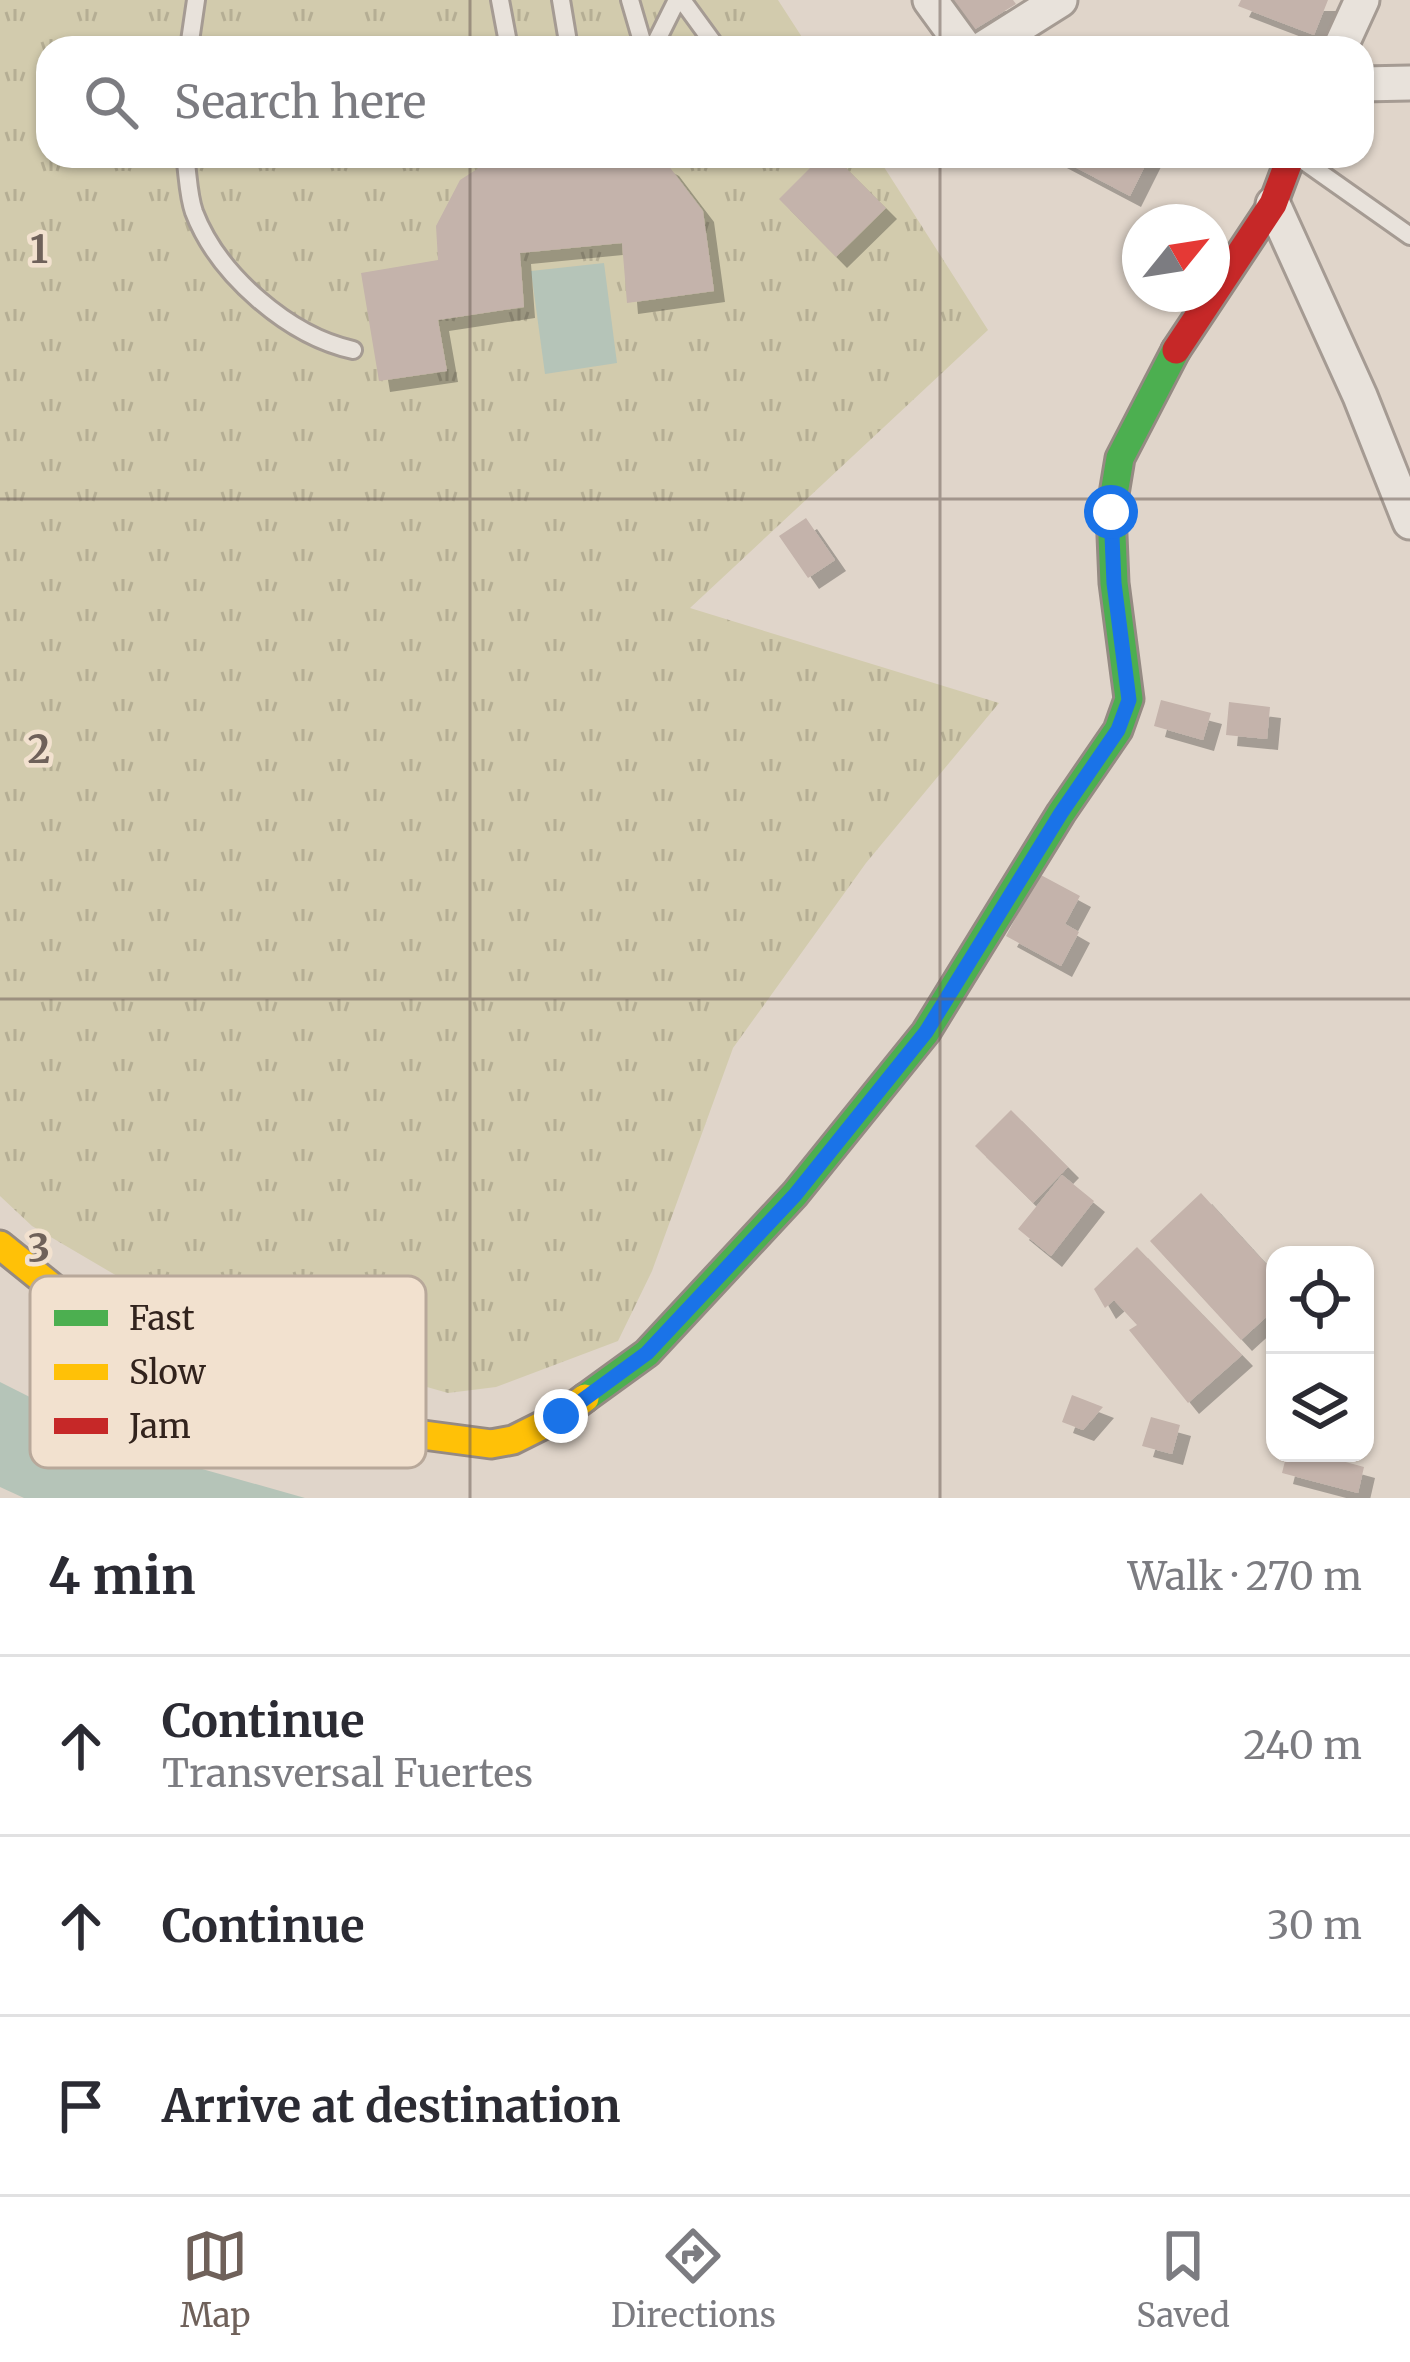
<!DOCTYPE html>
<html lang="en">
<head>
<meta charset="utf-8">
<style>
  body { margin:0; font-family:Merriweather,serif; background:#f7f7f7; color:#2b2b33 }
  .controls { position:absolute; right:36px; bottom:36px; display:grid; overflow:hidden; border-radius:24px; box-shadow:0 3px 9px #0004 }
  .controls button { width:108px; height:108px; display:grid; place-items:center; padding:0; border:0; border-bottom:3px solid #e1e1e2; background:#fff; color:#2b2b33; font:60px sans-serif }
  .compass { position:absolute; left:1122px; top:204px; width:108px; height:108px; border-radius:50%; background:#fff; box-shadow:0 3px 9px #0004; rotate:60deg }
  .stop { position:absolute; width:36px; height:36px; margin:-27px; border:9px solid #1a73e8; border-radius:50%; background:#fff }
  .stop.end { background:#1a73e8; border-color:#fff; box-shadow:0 3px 12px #0008 }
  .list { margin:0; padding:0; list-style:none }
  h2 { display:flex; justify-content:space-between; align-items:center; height:156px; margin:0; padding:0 48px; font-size:51px }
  h2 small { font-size:39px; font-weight:400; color:#7c7c81 }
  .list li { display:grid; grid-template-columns:78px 1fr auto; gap:36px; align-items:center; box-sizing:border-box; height:180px; padding:0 48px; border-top:3px solid #e1e1e2 }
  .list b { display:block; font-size:45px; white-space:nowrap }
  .list p { margin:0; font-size:39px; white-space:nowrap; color:#7c7c81 }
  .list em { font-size:39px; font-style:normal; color:#7c7c81 }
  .icon { flex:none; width:66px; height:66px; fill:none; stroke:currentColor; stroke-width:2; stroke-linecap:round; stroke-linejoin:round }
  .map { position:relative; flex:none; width:1410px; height:1498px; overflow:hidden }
  .search { position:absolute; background:#fff; box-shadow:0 3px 9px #0004; left:36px; right:36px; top:36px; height:132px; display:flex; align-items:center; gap:30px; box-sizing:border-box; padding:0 42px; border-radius:36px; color:#7c7c81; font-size:45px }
  .sheet { height:696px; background:#fff }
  nav { display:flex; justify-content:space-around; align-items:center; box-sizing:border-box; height:168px; border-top:3px solid #e1e1e2; background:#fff; font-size:33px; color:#7c7c81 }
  nav a { display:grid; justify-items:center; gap:6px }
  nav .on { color:#6f615a }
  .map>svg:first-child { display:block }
</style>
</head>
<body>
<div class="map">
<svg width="1410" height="1498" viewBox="0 0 1410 1498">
  <defs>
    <pattern id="grass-tufts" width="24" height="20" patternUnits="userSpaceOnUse" patternTransform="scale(3)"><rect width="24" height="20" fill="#d2cbad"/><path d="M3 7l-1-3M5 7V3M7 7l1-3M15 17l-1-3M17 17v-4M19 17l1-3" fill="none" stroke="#b5ae94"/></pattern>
    <filter id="shadow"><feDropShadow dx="11" dy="11" stdDeviation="0" flood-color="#0004"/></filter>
  </defs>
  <rect width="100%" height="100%" fill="#e0d5ca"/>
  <path fill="url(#grass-tufts)" d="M0 0H778L809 48H48V156H877L988 330 690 608 999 703 866 863 733 1048 652 1271 618 1341 496 1387 448 1393 192 1320 32 1226 0 1196Z"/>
  <path fill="#b5c4b8" d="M604 263 617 363 545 374 531 271Z
    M0 1382 135 1450 305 1498H24L0 1487Z"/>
  <path fill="#c4b3ab" filter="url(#shadow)" d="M947 0H1013L1016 4 967 34Z
    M1241 0H1328L1314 35 1238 6Z
    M651 156 668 165 703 211 714 291 627 303 622 243 520 253 524 307 438 320 447 371 379 381 361 273 438 260 436 226 460 180 496 157Z
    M822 156H834L886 208 836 257 779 199Z
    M1054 156H1150L1130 196Z
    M806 518 835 560 808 578 779 536Z
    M1161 700 1211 713 1203 740 1154 726Z
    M1229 702 1270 707 1267 739 1226 735Z
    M1039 874 1080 896 1065 924 1079 932 1061 966 1006 936Z
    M1011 1110 1068 1167 1033 1203 975 1146Z
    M1062 1175 1094 1201 1051 1256 1018 1229Z
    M1201 1193 1275 1274V1309L1241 1340 1150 1241Z
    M1137 1247 1242 1355 1188 1403 1129 1330 1137 1325 1114 1300 1105 1308 1094 1289Z
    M1072 1395 1103 1407 1083 1430 1062 1422Z
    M1151 1417 1180 1425 1172 1454 1142 1446Z
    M1287 1453H1313L1364 1467 1358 1493 1282 1473Z"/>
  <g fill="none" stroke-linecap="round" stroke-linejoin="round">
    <defs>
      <path id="lane" d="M500 0 509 48
        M561 0 569 48
        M630 0 644 48
        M682 0 717 48
        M189 48 196 0
        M653 48 677 0
        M185 156C188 174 188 195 194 212 218 275 289 336 353 350
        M1298 157 1410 236"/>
      <path id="street" d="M930 0 965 48
        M984 48 1060 0
        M1340 48 1362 0
        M1362 84 1410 83
        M1273 204 1360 396 1410 522"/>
      <path id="fast" d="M585 1398 647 1353 795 1194 926 1032 1061 813 1118 730 1129 699 1114 583 1111 512 1120 458 1176 350"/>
      <path id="slow" d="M0 1245 73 1304 158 1350 393 1431 491 1444 513 1440 561 1416 585 1398"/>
      <path id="jam" d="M1176 350 1273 204 1291 156"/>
    </defs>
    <use href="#lane" stroke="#a59b93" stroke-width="22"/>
    <use href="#street" stroke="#a59b93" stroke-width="39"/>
    <use href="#fast" stroke="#958a83" stroke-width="33"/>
    <use href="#slow" stroke="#958a83" stroke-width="33"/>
    <use href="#jam" stroke="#958a83" stroke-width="33"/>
    <use href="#lane" stroke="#e8e2db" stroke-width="16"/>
    <use href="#street" stroke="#e8e2db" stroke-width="33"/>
    <use href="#fast" stroke="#4caf50" stroke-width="27"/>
    <use href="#slow" stroke="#ffc107" stroke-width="27"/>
    <use href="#jam" stroke="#c62828" stroke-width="27"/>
  </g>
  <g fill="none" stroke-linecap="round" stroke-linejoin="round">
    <path stroke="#1a73e8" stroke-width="15" d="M561 1416 647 1353 795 1195 926 1032 1061 813 1118 730 1129 700 1114 583 1111 512"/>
  </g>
  <path fill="none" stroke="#6f615a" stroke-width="3" stroke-opacity="0.55" d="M470 0V48M940 0V48M470 156V1498M940 156V1498M0 499H1410M0 999H1410"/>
  <rect x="30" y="1276" width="396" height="192" rx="18" fill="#f2e1cf" stroke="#b8a89a" stroke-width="3"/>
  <rect x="54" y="1310" width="54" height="16" fill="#4caf50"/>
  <rect x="54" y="1364" width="54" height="16" fill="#ffc107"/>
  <rect x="54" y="1418" width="54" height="16" fill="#c62828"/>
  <g font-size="33" fill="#32231d">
    <text x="129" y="1330">Fast</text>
    <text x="129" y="1384">Slow</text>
    <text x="129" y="1438">Jam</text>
  </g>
  <g font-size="39" text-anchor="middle" font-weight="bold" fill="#6f615a" stroke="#f2e1cf" stroke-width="9" stroke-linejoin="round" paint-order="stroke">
    <text x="39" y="263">1</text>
    <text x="39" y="763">2</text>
    <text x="39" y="1262">3</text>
  </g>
</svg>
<div class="controls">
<button><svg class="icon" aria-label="locate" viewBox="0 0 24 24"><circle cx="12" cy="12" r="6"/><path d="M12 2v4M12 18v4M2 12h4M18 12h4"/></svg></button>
<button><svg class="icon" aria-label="layers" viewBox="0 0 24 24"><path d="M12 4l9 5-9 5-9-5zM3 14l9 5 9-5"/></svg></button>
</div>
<svg class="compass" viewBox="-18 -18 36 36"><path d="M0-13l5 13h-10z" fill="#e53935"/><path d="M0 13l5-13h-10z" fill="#7c7c81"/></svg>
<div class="stop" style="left:1111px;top:512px"></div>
<div class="stop end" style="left:561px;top:1416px"></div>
<div class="search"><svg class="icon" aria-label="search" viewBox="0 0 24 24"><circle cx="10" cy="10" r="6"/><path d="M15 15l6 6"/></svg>Search here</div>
</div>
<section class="sheet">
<h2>4 min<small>Walk · 270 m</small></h2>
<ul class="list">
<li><svg class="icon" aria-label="ahead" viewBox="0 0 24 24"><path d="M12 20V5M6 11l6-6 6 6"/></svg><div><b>Continue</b><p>Transversal Fuertes</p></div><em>240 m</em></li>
<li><svg class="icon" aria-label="ahead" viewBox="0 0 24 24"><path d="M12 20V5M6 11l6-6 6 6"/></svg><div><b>Continue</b></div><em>30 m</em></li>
<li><svg class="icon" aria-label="arrive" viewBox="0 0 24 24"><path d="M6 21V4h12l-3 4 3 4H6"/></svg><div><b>Arrive at destination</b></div></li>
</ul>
</section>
<nav>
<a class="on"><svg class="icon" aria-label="map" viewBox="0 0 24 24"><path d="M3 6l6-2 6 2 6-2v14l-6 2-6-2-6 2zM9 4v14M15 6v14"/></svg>Map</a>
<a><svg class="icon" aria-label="directions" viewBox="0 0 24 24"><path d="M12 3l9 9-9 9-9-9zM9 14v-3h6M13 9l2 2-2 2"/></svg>Directions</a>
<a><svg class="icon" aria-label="saved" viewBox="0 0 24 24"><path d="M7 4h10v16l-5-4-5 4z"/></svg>Saved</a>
</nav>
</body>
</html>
